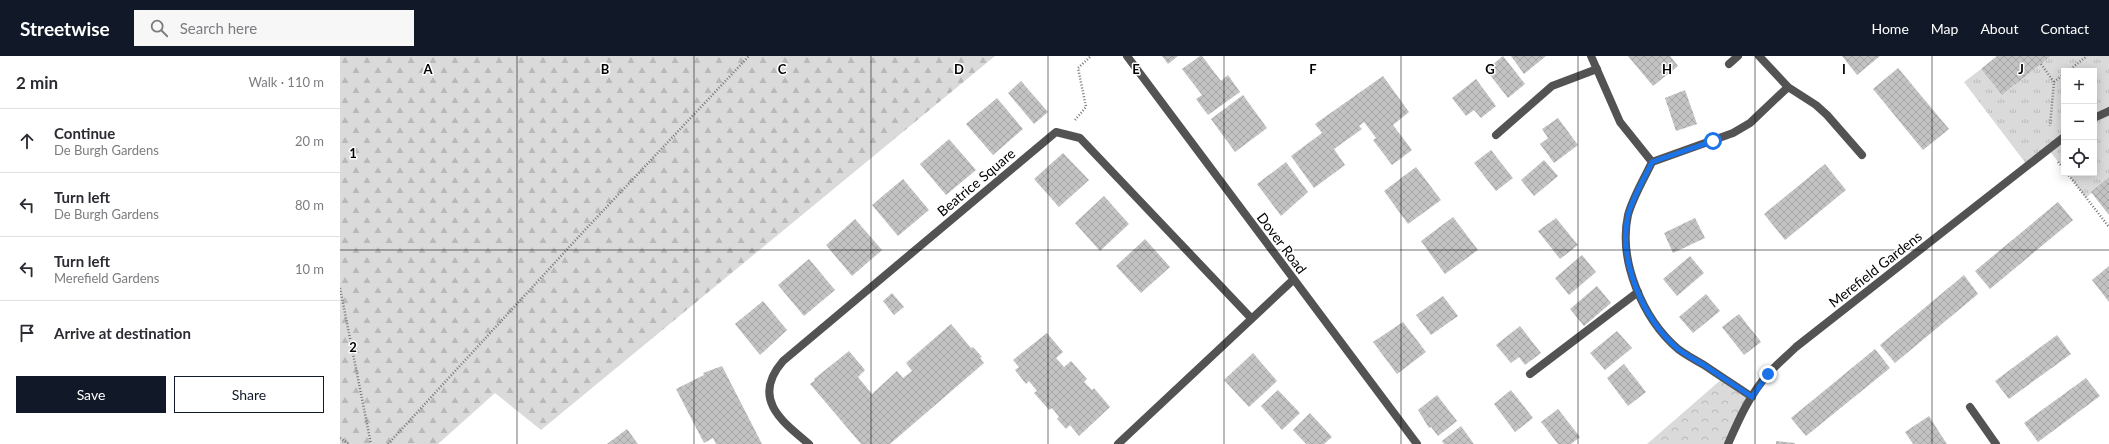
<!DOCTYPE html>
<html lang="en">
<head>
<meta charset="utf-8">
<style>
  body { margin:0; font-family:Lato,sans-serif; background:#f7f7f7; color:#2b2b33 }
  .controls { position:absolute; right:12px; top:12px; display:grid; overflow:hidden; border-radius:0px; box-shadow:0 2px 10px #0003 }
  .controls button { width:36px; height:36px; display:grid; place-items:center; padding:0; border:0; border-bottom:1px solid #e1e1e2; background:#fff; color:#2b2b33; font:20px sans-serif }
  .stop { position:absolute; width:12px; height:12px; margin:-9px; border:3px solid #1a73e8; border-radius:50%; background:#fff }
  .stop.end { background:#1a73e8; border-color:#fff; box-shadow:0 1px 4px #0008 }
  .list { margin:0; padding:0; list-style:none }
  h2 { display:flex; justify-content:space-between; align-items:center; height:52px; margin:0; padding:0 16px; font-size:17px }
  h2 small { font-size:13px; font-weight:400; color:#7c7c81 }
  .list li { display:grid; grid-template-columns:26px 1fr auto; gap:12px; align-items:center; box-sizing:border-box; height:64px; padding:0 16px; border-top:1px solid #e1e1e2 }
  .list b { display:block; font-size:15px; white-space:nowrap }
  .list p { margin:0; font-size:13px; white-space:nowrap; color:#7c7c81 }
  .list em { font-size:13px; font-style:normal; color:#7c7c81 }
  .actions { display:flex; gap:8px; padding:12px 16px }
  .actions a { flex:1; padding:9px 0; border:1px solid #111827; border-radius:0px; text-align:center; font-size:14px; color:#111827 }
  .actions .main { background:#111827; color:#fff }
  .icon { flex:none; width:22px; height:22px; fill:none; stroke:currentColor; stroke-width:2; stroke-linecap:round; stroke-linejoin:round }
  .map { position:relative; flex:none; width:1769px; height:388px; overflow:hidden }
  header { display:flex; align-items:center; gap:24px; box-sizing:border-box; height:56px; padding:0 20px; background:#111827; color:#fff }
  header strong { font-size:19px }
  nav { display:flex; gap:22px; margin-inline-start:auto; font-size:14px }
  .search { width:280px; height:36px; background:#f7f7f7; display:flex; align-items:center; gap:10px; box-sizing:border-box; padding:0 14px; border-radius:0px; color:#7c7c81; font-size:15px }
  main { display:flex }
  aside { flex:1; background:#fff }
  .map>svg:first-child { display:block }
</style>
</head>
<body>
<header>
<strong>Streetwise</strong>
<div class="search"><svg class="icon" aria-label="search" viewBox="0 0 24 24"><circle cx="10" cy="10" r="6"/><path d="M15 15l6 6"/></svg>Search here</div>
<nav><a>Home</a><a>Map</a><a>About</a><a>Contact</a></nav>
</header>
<main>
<aside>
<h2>2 min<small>Walk · 110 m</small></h2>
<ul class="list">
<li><svg class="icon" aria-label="ahead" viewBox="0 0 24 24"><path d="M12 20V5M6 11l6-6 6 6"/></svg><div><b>Continue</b><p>De Burgh Gardens</p></div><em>20 m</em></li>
<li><svg class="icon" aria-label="left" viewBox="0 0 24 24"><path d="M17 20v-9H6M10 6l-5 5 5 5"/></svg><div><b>Turn left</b><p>De Burgh Gardens</p></div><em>80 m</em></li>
<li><svg class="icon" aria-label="left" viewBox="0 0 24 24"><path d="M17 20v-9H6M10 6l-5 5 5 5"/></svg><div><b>Turn left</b><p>Merefield Gardens</p></div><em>10 m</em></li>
<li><svg class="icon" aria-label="arrive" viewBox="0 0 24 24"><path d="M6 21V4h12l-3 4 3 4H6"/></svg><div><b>Arrive at destination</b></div></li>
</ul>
<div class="actions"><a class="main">Save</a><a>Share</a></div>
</aside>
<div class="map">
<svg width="1769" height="388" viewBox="0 0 1769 388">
  <defs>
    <pattern id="grass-tufts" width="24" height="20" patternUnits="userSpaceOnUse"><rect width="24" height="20" fill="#dadada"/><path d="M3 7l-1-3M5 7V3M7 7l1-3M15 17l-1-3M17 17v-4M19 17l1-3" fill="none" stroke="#b9b9b9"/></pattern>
    <pattern id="forest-firs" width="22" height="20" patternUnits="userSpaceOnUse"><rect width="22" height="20" fill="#dadada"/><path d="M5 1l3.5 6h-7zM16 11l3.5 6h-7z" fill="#b9b9b9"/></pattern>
    <pattern id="park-crowns" width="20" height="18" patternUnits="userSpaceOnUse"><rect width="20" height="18" fill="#dadada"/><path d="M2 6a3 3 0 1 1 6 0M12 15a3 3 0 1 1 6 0" fill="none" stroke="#b9b9b9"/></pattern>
    <pattern id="building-cross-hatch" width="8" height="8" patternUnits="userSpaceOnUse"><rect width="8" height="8" fill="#c3c3c3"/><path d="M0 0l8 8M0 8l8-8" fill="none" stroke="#a6a6a6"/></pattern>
  </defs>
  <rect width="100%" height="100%" fill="#fff"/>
  <path fill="url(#grass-tufts)" d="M1711 0H1769V122L1746 142 1727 117H1754V15H1724V113L1708 93 1687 109 1624 26 1641 13 1662 39Z"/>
  <path fill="url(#forest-firs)" d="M0 0H655L201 374 155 337 98 388H0Z"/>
  <path fill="url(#park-crowns)" d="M1383 322 1412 341 1388 388H1307Z"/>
  <path fill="url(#building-cross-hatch)" d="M822 0H838L828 8Z
    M860 0H862L881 25 888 19 900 36 868 59 856 43 862 39 842 13Z
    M1163 0 1185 28 1168 42 1146 14Z
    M1171 0H1206L1184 18Z
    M1288 0H1330L1338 10 1313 30Z
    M1502 0H1540L1517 19Z
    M1657 0H1711L1662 39 1641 13Z
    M1558 12 1609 73 1583 94 1533 33Z
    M1043 20 1069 56 1053 69 1072 94 1052 109 1033 84 1036 82 1024 66 1019 70 1022 73 994 93 1005 109 974 132 951 100 982 77 975 68Z
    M1136 23 1156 50 1141 62 1134 54 1126 60 1112 42Z
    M681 25 708 56 694 68 668 37Z
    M1345 34 1357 68 1336 75 1325 42Z
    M903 39 927 72 895 96 871 63Z
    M657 42 683 73 653 99 626 68Z
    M1218 62 1238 89 1214 107 1200 88 1208 82 1202 73Z
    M609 83 636 114 606 139 580 108Z
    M1151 94 1173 122 1156 135 1134 107Z
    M723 97 749 124 719 151 694 123Z
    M1204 104 1218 120 1194 140 1181 124Z
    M946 106 968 136 941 160 917 128Z
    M1485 108 1506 134 1445 184 1424 158Z
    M1076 111 1101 144 1068 168 1044 135Z
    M1769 121V159L1751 136Z
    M563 123 589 154 558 180 532 149Z
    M764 140 789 168 760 195 735 167Z
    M1718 146 1733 164 1650 233 1635 215Z
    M1113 161 1138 194 1105 218 1081 185Z
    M1216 162 1238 189 1220 203 1198 175Z
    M1355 162 1365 182 1333 197 1324 177Z
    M515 163 542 194 512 220 486 189Z
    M805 183 830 211 801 237 776 210Z
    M1242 199 1256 216 1229 239 1215 222Z
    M1350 200 1364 217 1337 240 1323 223Z
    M469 203 495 234 464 260 438 229Z
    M1769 210V246L1752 224Z
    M1624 219 1638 238 1555 307 1540 289Z
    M1257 230 1271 247 1244 270 1230 253Z
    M552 237 564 251 554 259 543 245Z
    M1366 238 1380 255 1353 277 1339 261Z
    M1103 240 1118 260 1091 279 1076 259Z
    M423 245 447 274 420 299 395 268Z
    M1399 258 1421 286 1404 299 1382 271Z
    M1063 266 1086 296 1057 318 1033 286Z
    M611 268 631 292 633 291 642 301 640 302 644 307 550 388H521L470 328 475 324 474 323 509 295 525 314 518 321 532 338 557 315 563 322 572 315 566 307Z
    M1180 270 1201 297 1185 309 1179 301 1171 307 1156 289Z
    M1277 275 1292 292 1265 314 1250 297Z
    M707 277 723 296 716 302 724 311 731 305 747 323 744 326 752 334 754 332 770 351 739 380 730 369 726 373 717 363 719 361 712 352 709 354 694 337 697 335 689 325 686 328 675 314 679 311 673 304Z
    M1717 279 1731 298 1669 343 1655 325Z
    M1535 293 1550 312 1466 380 1451 362Z
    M913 297 937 325 909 351 884 324Z
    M1284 308 1306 336 1288 350 1267 322Z
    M382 310 422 388H376L373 382 364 387 336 333 364 319 363 317Z
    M1746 322 1760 340 1698 386 1684 367Z
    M938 334 960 357 942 374 921 350Z
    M1171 334 1193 362 1175 376 1154 348Z
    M1097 339 1117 365 1098 380 1091 371 1089 372 1078 354Z
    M1218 353 1240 381 1231 388H1218L1201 366Z
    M970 357 992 381 984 388H966L953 374Z
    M1589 360 1601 379 1607 388H1573L1565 376Z
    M1121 370 1134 388H1104L1102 385Z
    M287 373 298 388H267Z
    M1436 385 1455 387V388H1436Z"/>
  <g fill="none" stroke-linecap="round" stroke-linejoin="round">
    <path stroke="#757575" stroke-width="2.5" stroke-dasharray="1 2" stroke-linecap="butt" d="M1701 8 1714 26 1710 70
      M1728 15 1747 0
      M1714 26 1724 18
      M735 64 746 51 738 12 751 0
      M1718 106 1724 113
      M1727 117 1769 171
      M0 232 31 388
      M0 382 9 388
      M48 388 244 175 409 0"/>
    <path stroke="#535353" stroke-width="8" d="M1156 79 1212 30 1257 13
      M1190 318 1298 236"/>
    <path stroke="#535353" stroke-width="8" d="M787 0 1077 388
      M1251 0 1280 66 1312 106C1304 123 1293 141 1288 159 1278 205 1303 263 1338 293 1346 299 1355 304 1364 309 1380 320 1396 330 1412 341
      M1419 0 1448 31 1476 49 1487 59 1522 99
      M1389 8 1398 0
      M1754 62 1769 55
      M1312 106 1393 77 1410 67 1448 31
      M1630 351 1656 388
      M469 388C441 365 411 342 443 305L716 76 740 82 911 262
      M778 388 953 224
      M1388 388C1399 363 1410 338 1429 317 1437 308 1447 300 1456 291L1724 81"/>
  </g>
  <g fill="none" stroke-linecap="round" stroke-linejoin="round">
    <path stroke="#1a73e8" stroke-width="5" d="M1373 85 1312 106C1304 123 1293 141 1288 159 1278 205 1303 263 1338 293 1346 299 1355 304 1364 309 1380 320 1396 330 1412 341L1428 318"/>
  </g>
  <path fill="none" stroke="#000" stroke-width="1" stroke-opacity="0.55" d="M177 0V388M354 0V388M531 0V388M708 0V388M884 0V388M1061 0V388M1238 0V388M1415 0V388M1592 0V388M0 194H1769"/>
  <g text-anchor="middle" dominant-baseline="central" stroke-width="3" stroke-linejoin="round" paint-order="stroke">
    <g font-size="14" fill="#000" stroke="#fff">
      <text transform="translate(636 126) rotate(-40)">Beatrice Square</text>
      <text transform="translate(942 187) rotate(53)">Dover Road</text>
      <text transform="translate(1535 213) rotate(-38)">Merefield Gardens</text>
    </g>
  </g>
  <g font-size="13" text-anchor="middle" font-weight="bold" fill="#000" stroke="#fff" stroke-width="3" stroke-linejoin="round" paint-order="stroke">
    <text x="88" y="18">A</text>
    <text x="265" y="18">B</text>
    <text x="442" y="18">C</text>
    <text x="619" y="18">D</text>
    <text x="796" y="18">E</text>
    <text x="973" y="18">F</text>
    <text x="1150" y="18">G</text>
    <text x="1327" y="18">H</text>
    <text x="1504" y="18">I</text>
    <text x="1681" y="18">J</text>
    <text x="13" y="102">1</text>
    <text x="13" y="296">2</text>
  </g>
</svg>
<div class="controls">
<button>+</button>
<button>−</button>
<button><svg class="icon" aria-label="locate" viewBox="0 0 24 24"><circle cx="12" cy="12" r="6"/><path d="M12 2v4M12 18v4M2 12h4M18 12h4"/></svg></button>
</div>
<div class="stop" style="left:1373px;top:85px"></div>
<div class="stop end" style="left:1428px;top:318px"></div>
</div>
</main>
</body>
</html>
